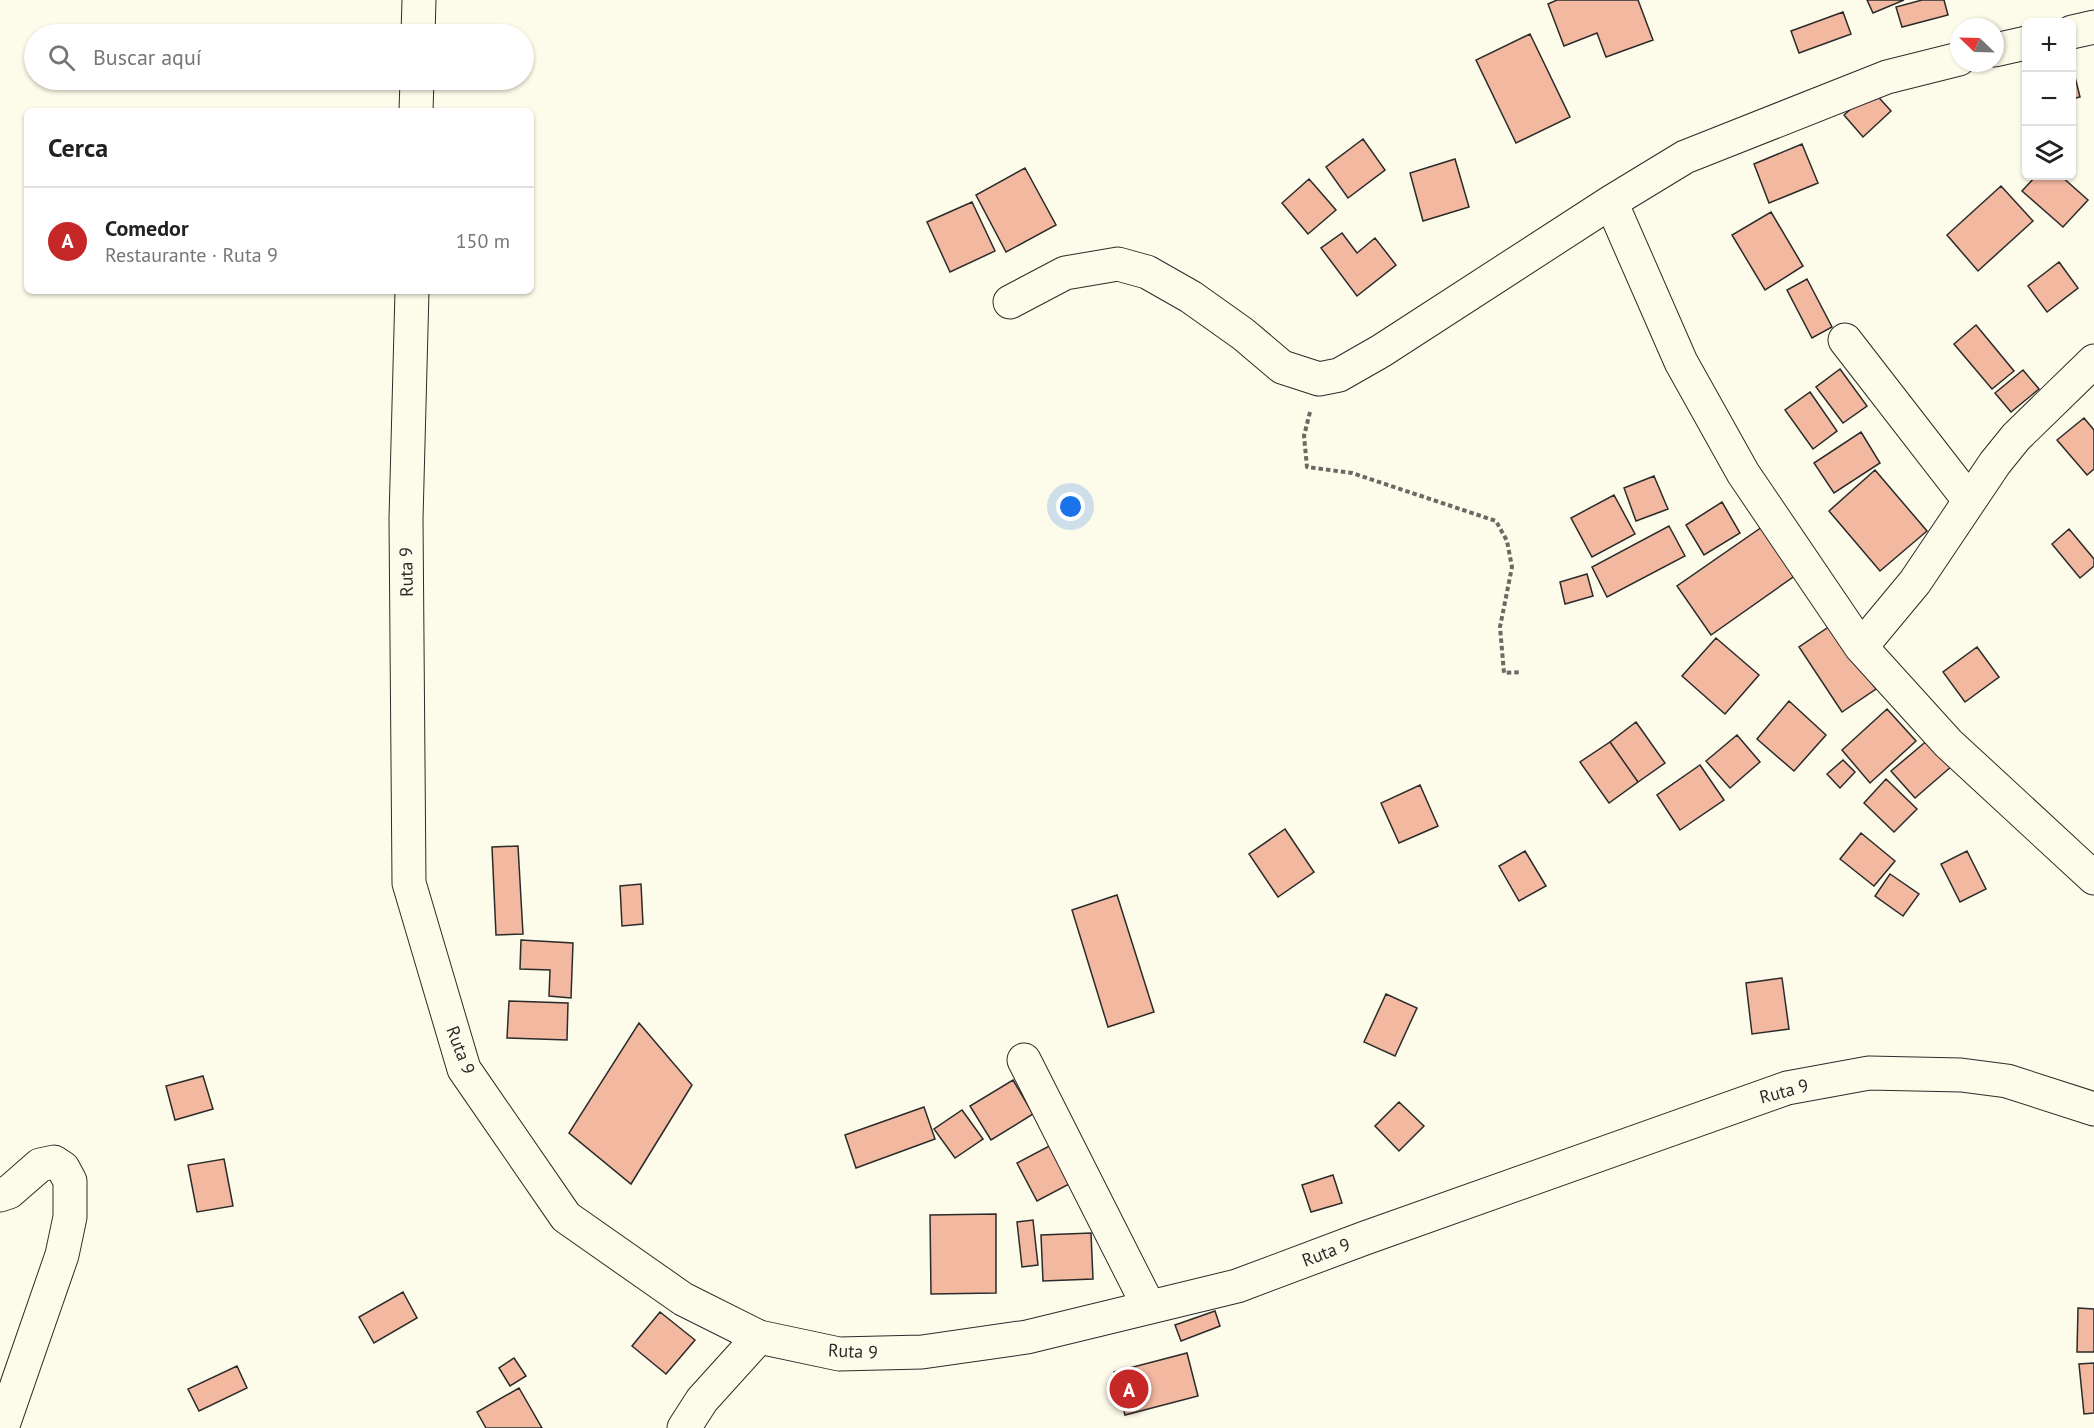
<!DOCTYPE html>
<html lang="es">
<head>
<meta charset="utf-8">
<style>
  body { margin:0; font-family:"PT Sans",sans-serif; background:#f6f6f6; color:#222 }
  .controls { position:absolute; right:18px; top:18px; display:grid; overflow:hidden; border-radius:9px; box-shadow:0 2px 4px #0004 }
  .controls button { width:54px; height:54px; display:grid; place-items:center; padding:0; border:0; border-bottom:2px solid #e0e0e0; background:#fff; color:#222; font:30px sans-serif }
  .compass { position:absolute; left:1950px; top:18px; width:54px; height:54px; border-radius:50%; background:#fff; box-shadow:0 2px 4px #0004; rotate:293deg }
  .you { position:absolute; left:1071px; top:507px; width:21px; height:21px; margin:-15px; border:4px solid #fff; border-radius:50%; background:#1a73e8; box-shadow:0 0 0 9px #1a73e833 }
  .badge { display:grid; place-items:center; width:39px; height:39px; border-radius:50%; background:#c62828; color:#fff; font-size:20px; font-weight:700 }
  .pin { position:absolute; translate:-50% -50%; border:3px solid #fff; box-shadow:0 2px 6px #0006 }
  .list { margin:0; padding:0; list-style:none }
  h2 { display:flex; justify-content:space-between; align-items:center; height:78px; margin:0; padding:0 24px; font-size:26px }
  h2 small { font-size:20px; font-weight:400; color:#767676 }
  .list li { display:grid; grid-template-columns:39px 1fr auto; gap:18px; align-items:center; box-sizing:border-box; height:108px; padding:0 24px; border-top:2px solid #e0e0e0 }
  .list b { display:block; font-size:22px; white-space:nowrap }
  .list p { margin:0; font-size:20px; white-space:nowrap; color:#767676 }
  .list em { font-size:20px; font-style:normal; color:#767676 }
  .icon { flex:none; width:33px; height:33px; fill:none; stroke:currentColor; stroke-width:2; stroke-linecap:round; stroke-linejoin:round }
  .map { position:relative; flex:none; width:2094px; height:1428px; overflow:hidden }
  .search { position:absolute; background:#fff; box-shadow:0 2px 4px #0004; left:24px; top:24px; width:510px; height:66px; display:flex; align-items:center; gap:15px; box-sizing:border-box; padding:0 21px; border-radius:33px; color:#767676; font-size:22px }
  .panel { position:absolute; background:#fff; box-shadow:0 2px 4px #0004; left:24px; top:108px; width:510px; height:186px; border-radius:9px }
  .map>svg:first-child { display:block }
</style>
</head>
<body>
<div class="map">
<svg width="2094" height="1428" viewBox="0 0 2094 1428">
  <rect width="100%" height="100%" fill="#fdfbea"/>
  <path fill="#f2b8a0" stroke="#2b2b2b" stroke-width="1.5" d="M1557 0H1638L1653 40 1606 57 1597 33 1564 46 1548 4Z
    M1867 0H1904L1873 13Z
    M1922 0H1944L1948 15 1902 27 1896 7Z
    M1843 12 1851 34 1799 53 1791 31Z
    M1530 34 1570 117 1516 143 1476 60Z
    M2072 65 2080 97 2072 99Z
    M1872 90 1891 111 1863 137 1844 115Z
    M1363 139 1385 170 1348 198 1326 167Z
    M1802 144 1818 183 1769 203 1754 164Z
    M1455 159 1469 207 1423 221 1410 173Z
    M1025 168 1056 225 1006 252 976 195Z
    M2036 176H2061L2088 200 2063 227 2022 191Z
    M1309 179 1336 210 1308 234 1282 203Z
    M2001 186 2033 221 1978 271 1947 235Z
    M972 202 995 251 950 272 927 222Z
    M1771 212 1803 266 1765 290 1732 235Z
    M1342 233 1357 253 1375 238 1396 265 1357 296 1321 248Z
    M2059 262 2078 288 2047 312 2028 286Z
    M1807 279 1832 327 1812 338 1787 290Z
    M1976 325 2014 371 1992 389 1954 344Z
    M1840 369 1867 406 1843 423 1816 387Z
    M2023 370 2039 389 2011 412 1995 393Z
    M1810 392 1837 431 1813 449 1785 410Z
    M2084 418 2094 430V469L2087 475 2057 440Z
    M1861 432 1880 463 1834 493 1814 463Z
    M1875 470 1927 531 1880 571 1829 511Z
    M1654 476 1668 509 1636 521 1624 488Z
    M1614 495 1635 534 1592 557 1571 518Z
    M1722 502 1740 533 1704 555 1686 525Z
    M1669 526 1685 556 1607 597 1592 567Z
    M1762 527 1796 575 1711 635 1677 586Z
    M2069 529 2094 559V566L2080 578 2052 544Z
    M1587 574 1593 596 1565 604 1560 582Z
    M1833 624 1876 689 1842 712 1799 647Z
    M1716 638 1759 675 1725 714 1682 676Z
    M1977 647 1999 677 1965 702 1943 672Z
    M1789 701 1826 735 1794 771 1757 739Z
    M1887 709 1916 741 1870 783 1842 750Z
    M1636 722 1665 763 1638 782 1610 742Z
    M1737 735 1760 762 1730 788 1706 761Z
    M1929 739 1952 766 1915 798 1891 771Z
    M1610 742 1638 782 1609 803 1580 762Z
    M1843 760 1855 772 1840 788 1827 774Z
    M1700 765 1724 800 1680 830 1657 795Z
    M1886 779 1917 809 1894 832 1864 803Z
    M1420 785 1438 826 1399 843 1381 803Z
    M1285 829 1314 872 1278 897 1249 854Z
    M1861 833 1895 861 1874 886 1840 859Z
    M518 846 523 934 496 935 492 847Z
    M1525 851 1546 886 1519 901 1499 866Z
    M1967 851 1986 889 1960 902 1941 864Z
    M1890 874 1919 894 1903 916 1875 896Z
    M641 884 643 924 622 926 620 886Z
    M1117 895 1154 1012 1108 1027 1072 910Z
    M521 940 573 943 571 998 549 996 550 970 520 969Z
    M1782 978 1789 1029 1752 1034 1746 983Z
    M1386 994 1417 1008 1395 1056 1364 1042Z
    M509 1001 568 1003 567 1040 507 1038Z
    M639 1023 692 1085 631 1184 569 1133Z
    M203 1076 213 1109 175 1120 166 1086Z
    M1013 1080 1033 1114 991 1140 970 1106Z
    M1399 1102 1424 1126 1399 1151 1375 1126Z
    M924 1107 935 1139 856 1168 845 1135Z
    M962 1110 983 1139 955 1158 934 1129Z
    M1053 1144 1073 1182 1037 1201 1017 1163Z
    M224 1159 233 1206 197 1212 188 1165Z
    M1333 1175 1342 1203 1311 1212 1302 1185Z
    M996 1214V1293L931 1294 930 1215Z
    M1033 1220 1038 1265 1022 1267 1017 1222Z
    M1091 1233 1093 1279 1043 1281 1041 1235Z
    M403 1292 417 1318 374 1343 359 1317Z
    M2078 1308 2094 1309V1352H2077Z
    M1215 1311 1220 1326 1181 1341 1175 1325Z
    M660 1312 695 1340 666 1374 632 1346Z
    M1187 1353 1198 1396 1125 1415 1114 1372Z
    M514 1358 526 1376 510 1386 499 1368Z
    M2094 1363V1413L2084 1414 2079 1364Z
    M237 1366 247 1388 199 1411 188 1389Z
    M519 1388 542 1428H486L477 1412Z"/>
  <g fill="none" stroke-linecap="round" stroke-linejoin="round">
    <defs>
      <path id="minor" d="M2072 32 2094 27
        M1995 50 2026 43
        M1611 202 1681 362 1743 473 1861 647 1948 743 2094 878
        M1010 302 1065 273 1118 264 1147 272 1191 297 1243 334 1282 367 1319 379 1339 375 1381 351 1611 202 1685 157 1887 77 1959 59
        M1845 340 1969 500
        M1861 647 1915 582 1995 463 2016 437 2094 361
        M1024 1060 1149 1307
        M0 1195 9 1192 40 1165 54 1162 63 1168 70 1181V1217L62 1255 2 1428
        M684 1428 702 1400 759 1337"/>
      <path id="primary" d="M418 34 419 0
        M416 111 417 80
        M412 291 406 519 409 883 464 1069 566 1217 683 1299 759 1337 839 1354 922 1352 1027 1337 1237 1286 1365 1238 1787 1088 1869 1073 1961 1075 2007 1081 2094 1109"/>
    </defs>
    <use href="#minor" stroke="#2b2b2b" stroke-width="35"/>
    <use href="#primary" stroke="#2b2b2b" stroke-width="35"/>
    <path stroke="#6a6964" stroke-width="4" stroke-dasharray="4.5 3" stroke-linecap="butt" d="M1310 412 1304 436 1307 467 1352 473 1496 521 1507 541 1512 567 1500 627 1504 673 1521 672"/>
    <use href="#minor" stroke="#fdfbea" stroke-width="33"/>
    <use href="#primary" stroke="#fdfbea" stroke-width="33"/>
  </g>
  <g text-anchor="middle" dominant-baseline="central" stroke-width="4.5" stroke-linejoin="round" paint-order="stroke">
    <g font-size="18" fill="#2b2b2b" stroke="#fdfbea">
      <text transform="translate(406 572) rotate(-91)">Ruta 9</text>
      <text transform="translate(461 1050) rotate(69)">Ruta 9</text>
      <text transform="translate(1784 1091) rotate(-15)">Ruta 9</text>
      <text transform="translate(1326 1252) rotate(-21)">Ruta 9</text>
      <text transform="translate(853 1351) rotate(3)">Ruta 9</text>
    </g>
  </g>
</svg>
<div class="controls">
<button>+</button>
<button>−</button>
<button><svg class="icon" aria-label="layers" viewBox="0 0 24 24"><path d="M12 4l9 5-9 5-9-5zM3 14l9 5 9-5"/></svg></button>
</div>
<svg class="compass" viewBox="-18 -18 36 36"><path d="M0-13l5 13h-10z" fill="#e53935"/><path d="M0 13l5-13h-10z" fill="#767676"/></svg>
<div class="you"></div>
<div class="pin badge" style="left:1129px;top:1389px">A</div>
<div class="search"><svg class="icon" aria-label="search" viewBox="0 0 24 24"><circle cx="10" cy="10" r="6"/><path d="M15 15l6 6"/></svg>Buscar aquí</div>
<section class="panel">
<h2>Cerca<small></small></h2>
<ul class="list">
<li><span class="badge">A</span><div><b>Comedor</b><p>Restaurante · Ruta 9</p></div><em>150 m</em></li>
</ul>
</section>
</div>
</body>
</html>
